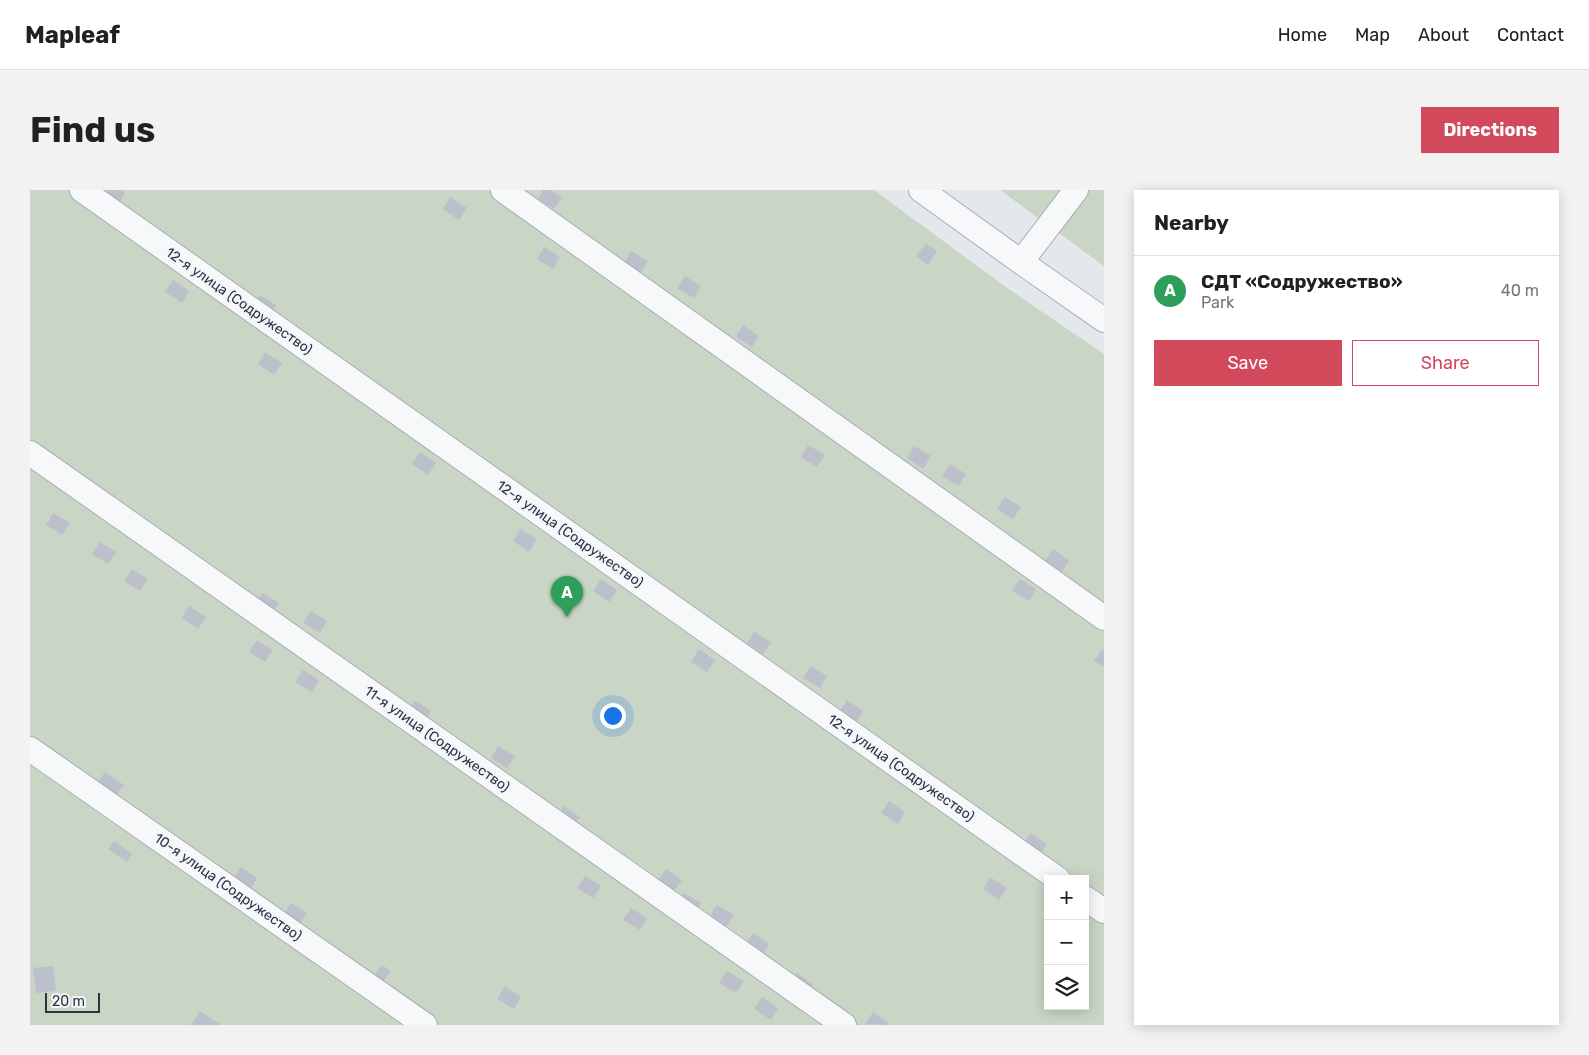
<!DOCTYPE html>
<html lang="en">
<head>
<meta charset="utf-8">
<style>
  body { margin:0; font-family:Rubik,sans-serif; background:#f2f2f2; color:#202124 }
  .controls { position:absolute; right:15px; bottom:15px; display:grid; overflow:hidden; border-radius:0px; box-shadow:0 2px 12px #0003 }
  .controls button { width:45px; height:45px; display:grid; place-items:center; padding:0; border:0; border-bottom:1px solid #e0e0e0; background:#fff; color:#202124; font:25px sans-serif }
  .scale { position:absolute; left:15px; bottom:12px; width:55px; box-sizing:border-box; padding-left:5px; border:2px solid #2b3445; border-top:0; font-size:14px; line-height:18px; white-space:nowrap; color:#2b3445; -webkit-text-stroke:4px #f4f6f9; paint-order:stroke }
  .you { position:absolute; left:582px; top:525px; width:18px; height:18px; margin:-12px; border:4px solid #fff; border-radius:50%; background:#1a73e8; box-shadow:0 0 0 8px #1a73e833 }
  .badge { display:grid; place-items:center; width:32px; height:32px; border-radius:50%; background:#d1495b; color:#fff; font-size:16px; font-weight:700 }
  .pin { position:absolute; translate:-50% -41px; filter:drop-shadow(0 1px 2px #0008) }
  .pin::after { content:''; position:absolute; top:26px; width:18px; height:15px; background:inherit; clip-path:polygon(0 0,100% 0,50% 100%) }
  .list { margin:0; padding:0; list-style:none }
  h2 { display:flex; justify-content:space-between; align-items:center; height:65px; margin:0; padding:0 20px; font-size:21px }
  h2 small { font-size:16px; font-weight:400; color:#757577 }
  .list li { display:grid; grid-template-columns:32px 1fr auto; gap:15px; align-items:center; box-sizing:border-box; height:70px; padding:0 20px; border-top:1px solid #e0e0e0 }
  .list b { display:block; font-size:19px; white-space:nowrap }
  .list p { margin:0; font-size:16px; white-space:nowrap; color:#757577 }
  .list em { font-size:16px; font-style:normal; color:#757577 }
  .actions { display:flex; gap:10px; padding:15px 20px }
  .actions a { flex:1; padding:11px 0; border:1px solid #d1495b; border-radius:0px; text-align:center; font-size:18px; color:#d1495b }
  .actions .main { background:#d1495b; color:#fff }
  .icon { flex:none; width:28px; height:28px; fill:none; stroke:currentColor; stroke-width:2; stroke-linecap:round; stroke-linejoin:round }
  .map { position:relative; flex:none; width:1074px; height:835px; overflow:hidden; border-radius:0px }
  header { display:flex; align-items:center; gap:30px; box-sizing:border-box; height:70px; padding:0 25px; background:#fff; border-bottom:1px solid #e0e0e0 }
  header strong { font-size:24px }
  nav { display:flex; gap:28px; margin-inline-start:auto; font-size:18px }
  .intro { display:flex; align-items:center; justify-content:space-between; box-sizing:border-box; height:120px; padding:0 30px }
  h1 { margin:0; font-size:35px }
  .button { padding:12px 22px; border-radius:0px; background:#d1495b; color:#fff; font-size:18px; font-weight:700 }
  main { display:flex; gap:30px; padding:0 30px }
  aside { flex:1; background:#fff; border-radius:0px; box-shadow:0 2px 12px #0003 }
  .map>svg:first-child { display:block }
</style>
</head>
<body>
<header>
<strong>Mapleaf</strong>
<nav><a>Home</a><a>Map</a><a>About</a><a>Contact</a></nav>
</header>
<div class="intro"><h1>Find us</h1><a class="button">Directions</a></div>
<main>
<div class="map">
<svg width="1074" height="835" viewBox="0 0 1074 835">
  <rect width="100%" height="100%" fill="#e4e7ec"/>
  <path fill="#c9d6c5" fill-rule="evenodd" d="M0 0H844L973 95 1074 164V835H0ZM1018 689H1055V816H1018Z
    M970 0H1074V76Z"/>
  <path fill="#bbc0ca" d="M74 0H91L95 3 88 15 71 4Z
    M513 0H520L532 7 524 19 508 9Z
    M420 7 437 18 429 30 413 19Z
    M896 53 907 61 898 75 886 66Z
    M514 57 530 67 523 79 507 69Z
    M601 61 618 71 610 83 594 73Z
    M655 86 671 96 664 108 647 98Z
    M143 90 159 101 152 113 135 102Z
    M230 105 246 115 238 127 222 117Z
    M713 135 729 146 722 157 706 147Z
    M235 162 252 173 244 185 228 174Z
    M778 255 795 265 787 277 771 267Z
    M884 256 901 266 893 279 877 268Z
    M390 262 406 273 398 285 382 274Z
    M920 274 936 284 929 296 912 286Z
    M975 307 991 317 983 329 967 319Z
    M23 323 40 333 32 345 16 335Z
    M490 339 507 349 499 362 483 351Z
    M70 352 86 362 78 374 62 364Z
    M1023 359 1039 370 1032 382 1015 371Z
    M102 379 118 389 110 401 94 391Z
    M571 389 587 400 579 412 563 401Z
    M990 389 1006 399 999 411 982 401Z
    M232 403 249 413 241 425 225 415Z
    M159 416 176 427 168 439 152 428Z
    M281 421 297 431 290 443 273 433Z
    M724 442 741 452 733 464 717 453Z
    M227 450 243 460 235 472 219 462Z
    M669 459 685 470 677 482 661 472Z
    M1072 459 1074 460V477L1064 471Z
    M781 476 797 486 790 498 773 488Z
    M273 480 289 490 282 502 265 492Z
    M817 510 833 521 826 533 809 522Z
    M385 511 401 521 393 533 377 523Z
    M468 556 485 566 477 578 461 568Z
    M75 582 94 595 83 609 65 596Z
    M859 611 875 622 868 634 851 623Z
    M534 616 550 627 542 639 526 628Z
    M1000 643 1017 654 1009 666 993 655Z
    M84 651 102 664 97 672 78 659Z
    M211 677 227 688 220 700 203 689Z
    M636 679 652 690 644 701 628 691Z
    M555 686 571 696 563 708 547 698Z
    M960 687 977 698 969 710 953 699Z
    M654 703 671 713 663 725 647 715Z
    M261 713 277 723 269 735 253 725Z
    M687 715 704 725 696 737 680 726Z
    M601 718 617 728 610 740 593 730Z
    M723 743 739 754 732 766 715 755Z
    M352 775 361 781 350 795 341 789Z
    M23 776 26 801 6 803 3 778Z
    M697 781 714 791 706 803 689 793Z
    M767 783 783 794 775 806 759 795Z
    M475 796 491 807 484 819 467 809Z
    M732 807 748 818 741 830 724 819Z
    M170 821 191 835H161Z
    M843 822 859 833 857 835 835 834Z"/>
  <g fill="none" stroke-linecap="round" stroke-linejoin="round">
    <defs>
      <path id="minor" d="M52 0 1028 689
        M473 0 1074 428
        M891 0 991 72 1074 130
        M991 72 1046 0
        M0 263 814 835
        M0 559 395 835
        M1055 708 1074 721"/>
    </defs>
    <use href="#minor" stroke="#a9aeb7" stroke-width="26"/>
    <use href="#minor" stroke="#f7f8fa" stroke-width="24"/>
  </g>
  <g text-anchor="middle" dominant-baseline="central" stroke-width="4.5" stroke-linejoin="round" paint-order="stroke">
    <g font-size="14" fill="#2b3445" stroke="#f4f6f9">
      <text transform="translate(209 111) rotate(35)">12-я улица (Содружество)</text>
      <text transform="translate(540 344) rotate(35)">12-я улица (Содружество)</text>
      <text transform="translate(407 549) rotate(35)">11-я улица (Содружество)</text>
      <text transform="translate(871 578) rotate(35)">12-я улица (Содружество)</text>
      <text transform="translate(198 697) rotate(35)">10-я улица (Содружество)</text>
    </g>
  </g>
</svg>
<div class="controls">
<button>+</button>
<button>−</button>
<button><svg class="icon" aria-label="layers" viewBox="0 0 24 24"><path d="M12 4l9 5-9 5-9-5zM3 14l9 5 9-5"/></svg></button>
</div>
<div class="scale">20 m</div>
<div class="you"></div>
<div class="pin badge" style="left:537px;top:427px;background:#2e9e5b">A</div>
</div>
<aside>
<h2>Nearby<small></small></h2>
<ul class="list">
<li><span class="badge" style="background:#2e9e5b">A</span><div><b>СДТ «Содружество»</b><p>Park</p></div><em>40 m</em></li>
</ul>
<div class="actions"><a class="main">Save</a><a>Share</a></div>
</aside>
</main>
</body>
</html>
